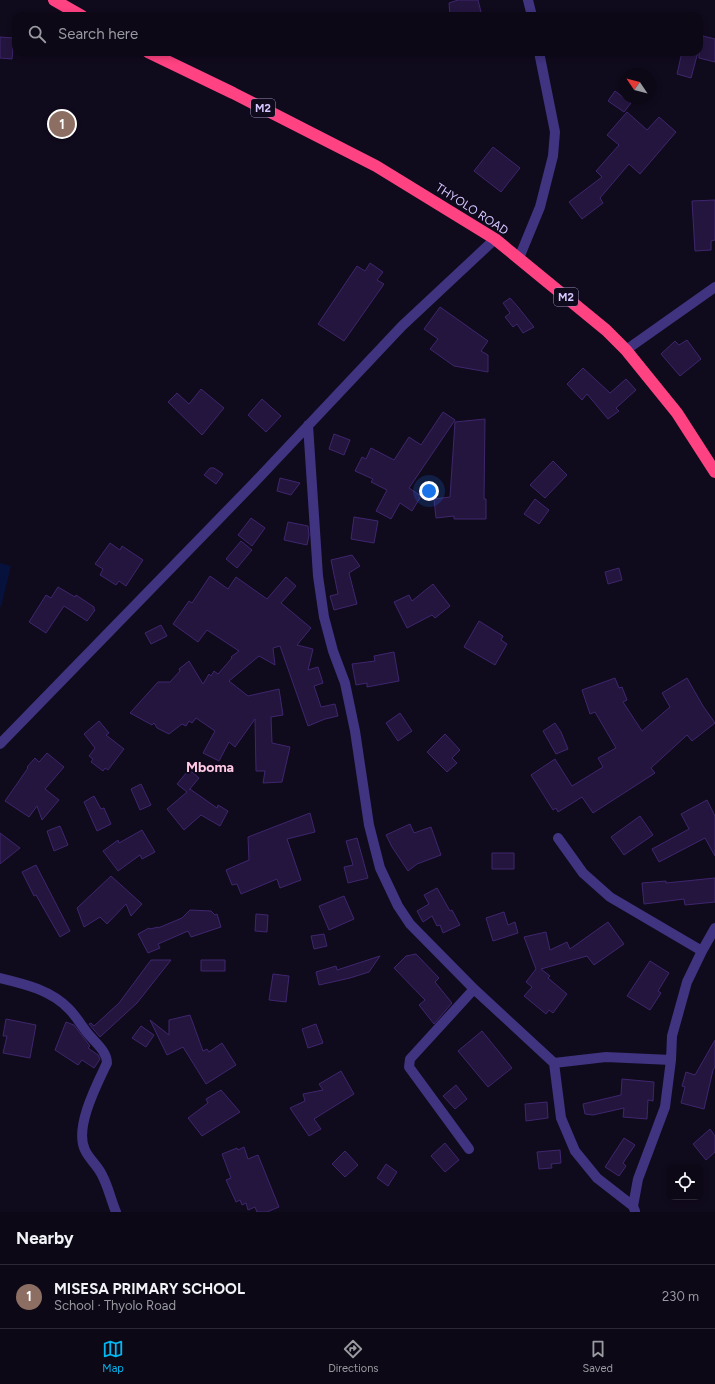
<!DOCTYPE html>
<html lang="en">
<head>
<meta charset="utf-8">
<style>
  body { margin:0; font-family:Figtree,sans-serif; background:#1a1623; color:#f1f3f6 }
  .controls { position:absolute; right:12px; bottom:12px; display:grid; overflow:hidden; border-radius:8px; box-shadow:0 2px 6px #0003 }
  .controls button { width:36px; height:36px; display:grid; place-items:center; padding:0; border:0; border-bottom:1px solid #2c2935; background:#0c0816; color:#f1f3f6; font:20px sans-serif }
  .compass { position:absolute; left:619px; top:68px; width:36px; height:36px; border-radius:50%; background:#0c0816; box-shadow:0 2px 6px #0003; rotate:305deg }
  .you { position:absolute; left:429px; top:491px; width:14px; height:14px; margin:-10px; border:3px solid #fff; border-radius:50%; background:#1a73e8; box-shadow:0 0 0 6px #1a73e833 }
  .badge { display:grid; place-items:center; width:26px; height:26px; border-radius:50%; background:#00b8f2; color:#fff; font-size:13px; font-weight:700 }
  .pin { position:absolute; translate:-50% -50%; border:2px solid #fff; box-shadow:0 1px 4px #0006 }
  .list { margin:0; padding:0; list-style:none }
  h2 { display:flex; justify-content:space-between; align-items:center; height:52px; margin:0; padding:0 16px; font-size:17px }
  h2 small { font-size:13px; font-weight:400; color:#9a9aa1 }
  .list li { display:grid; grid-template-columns:26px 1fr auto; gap:12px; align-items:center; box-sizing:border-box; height:64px; padding:0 16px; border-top:1px solid #2c2935 }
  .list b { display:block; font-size:15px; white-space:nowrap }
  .list p { margin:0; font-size:13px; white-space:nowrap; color:#9a9aa1 }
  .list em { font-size:13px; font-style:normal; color:#9a9aa1 }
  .icon { flex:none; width:22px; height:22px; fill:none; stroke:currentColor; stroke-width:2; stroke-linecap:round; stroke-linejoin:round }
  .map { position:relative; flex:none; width:715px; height:1212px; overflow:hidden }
  .search { position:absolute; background:#0c0816; box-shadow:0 2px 6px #0003; left:12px; right:12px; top:12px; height:44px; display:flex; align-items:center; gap:10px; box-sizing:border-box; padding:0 14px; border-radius:12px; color:#9a9aa1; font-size:15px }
  .sheet { height:116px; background:#0c0816 }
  nav { display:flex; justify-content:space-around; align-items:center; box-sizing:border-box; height:56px; border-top:1px solid #2c2935; background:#0c0816; font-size:11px; color:#9a9aa1 }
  nav a { display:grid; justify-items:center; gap:2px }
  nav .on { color:#00b8f2 }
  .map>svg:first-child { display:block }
</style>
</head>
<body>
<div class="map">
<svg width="715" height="1212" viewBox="0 0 715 1212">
  <rect width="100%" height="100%" fill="#100a1d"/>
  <path fill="#06123b" d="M0 563 11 566 1 607 0 606Z"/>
  <path fill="#24153f" stroke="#3e266d" d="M458 0H478L482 16H450L449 3Z
    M699 35 715 39V62L699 58Z
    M0 37 14 38 12 59 0 58Z
    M682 52H698L691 78 677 74Z
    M615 91 631 103 624 112 608 101Z
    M627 112 647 130 659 117 676 132 640 174 629 164 600 198 603 203 582 219 569 202 602 177 596 171 619 145 607 135Z
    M493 147 520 168 501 192 474 171Z
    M715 200V240L711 241V250L695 251 692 201Z
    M370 263 383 272 377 280 384 284 344 341 318 324 357 266 365 271Z
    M510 298 518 307 534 327 523 333 517 324 513 327 505 317 510 313 503 303Z
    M440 307 488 341 481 351 488 355V372L454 366 430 349 438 339 424 329Z
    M687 340 701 359 680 376 661 354 675 341 679 345Z
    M583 368 610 393 626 379 636 390 616 408 619 411 608 419 587 394 582 400 567 384Z
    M201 389 224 408 202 435 168 402 177 393 189 404Z
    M262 399 281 416 266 432 248 415Z
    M443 412 455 420 409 488 421 496 412 511 400 503 391 519 376 511 387 490 371 482 373 479 355 471 362 457 366 459 371 448 394 460 409 437 421 445Z
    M485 419 484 499H486V519H454V516L436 518 434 499 450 497 455 422Z
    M334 434 350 440 344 455 329 449Z
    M553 461 567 475 545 498 530 485Z
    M210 468H214L223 474 216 484 204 475Z
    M280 478 300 483 291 495 277 491Z
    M535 499 549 510 539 524 524 514Z
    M354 517 378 521 374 543 351 539Z
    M251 518 265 528 252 546 238 535Z
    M288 522 308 526 309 535 307 545 284 540Z
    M241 541 252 550 237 568 226 559Z
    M110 543 120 550 122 546 143 560 126 586 119 581 116 585 100 575 103 569 95 564Z
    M352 555 360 566 349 573 357 604 334 610 330 596 338 594 331 560Z
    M619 568 622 580 608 584 605 572Z
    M210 576 228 589 236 577 267 599 286 577 296 586 281 603 311 628 297 645 313 649 308 670 318 667 323 683 314 686 321 707 335 704 338 716 325 719 308 726 280 646 273 648 275 665 259 656 229 681 248 696 279 689 283 715 271 717 272 743 290 747 282 782 263 783 265 771H256L255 719 235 747 229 742 219 761 203 753 215 731 196 718 192 723 189 721 186 726 182 724 169 734 157 728 154 723 152 725 130 713 158 682H170L180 671 179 669 189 661 203 684 209 674 211 676 214 671 218 674 232 658 231 657 239 651 207 630 198 642 173 624 189 601 192 603Z
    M433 584 450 606 435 618 432 615 407 628 394 602 409 595 412 601Z
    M58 587 75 597 76 595 94 607V609L95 610 87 621 64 606 46 633 29 622 46 595 51 598Z
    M479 621 503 636 501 640 507 644 495 665 464 647Z
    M161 625 167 636 151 644 145 633Z
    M394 652 399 681 367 687V683L356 685 352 664 375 661 374 656Z
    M615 678 619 688 622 687 627 700 623 702 642 731 670 707 662 693 687 678 703 706 715 723 692 741 687 735 651 768 655 773 593 813 582 797 558 812 556 808 553 810 531 775 555 759 572 786 603 767 598 758 616 748 595 712 590 714 582 690Z
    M400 713 412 731 398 741 386 723Z
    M99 721 109 733 106 735 124 749 108 770 105 768 103 771 91 762 93 759 89 756 95 748 84 734Z
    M555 723 561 732 568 749 556 754 543 731Z
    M445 734 460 750 452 758 457 763 447 772 427 752Z
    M47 753 64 767 45 789 59 800 42 820 37 806 29 817 5 801 28 768 27 767 35 758 39 762Z
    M187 772H192L199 778 189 790 190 789 217 808 218 805 228 811 220 826 201 815 184 830 167 809 187 792 177 784Z
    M141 784 151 805 140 810 131 789Z
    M94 796 101 809 104 808 111 824 97 831 84 802Z
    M707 800 715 816V856L705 838 659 862 652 849 689 829 681 814Z
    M310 813 315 832 287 839 301 880 280 888 277 879 241 894 237 884 232 885 226 870 249 860 248 837Z
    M640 816 653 835 624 855 611 837Z
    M410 824 414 833 431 827 441 855 417 864 408 871 392 847 386 835Z
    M60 826 68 845 54 851 47 831Z
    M142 830 155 852 142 859 140 855 118 871 103 851 118 840 119 843Z
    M0 833 20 848 0 864Z
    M357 838 368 878 348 883 344 867 353 865 346 841Z
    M492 853H514V869H492Z
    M36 865 70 931 60 937 36 895 34 896 22 872Z
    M111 876 142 904 131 916 126 904 107 924 100 917 84 927 77 908Z
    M715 878V902L685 905 684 899 644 904 642 883 666 881V883Z
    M437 888 450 911 452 910 460 925 443 933 440 925 437 926 432 916 423 922 417 911 429 904 424 895Z
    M344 896 354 919 329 930 319 906Z
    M190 910 211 911 215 915 217 914 221 927 191 937 188 931 158 944 160 948 148 953 138 934 149 928 150 929 158 927V928L182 918Z
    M504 912 508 925 515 922 518 933 493 941 486 918Z
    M256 914 268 915 267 932 255 931Z
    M608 922 624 944 594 965 587 956 541 969 550 976 548 978 567 994 553 1013 549 1010 546 1014 524 996 532 987 526 982 536 969 524 937 546 932 550 950 567 942 570 949Z
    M324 934 327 946 314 949 311 936Z
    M416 954 439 978 435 982 452 1003 434 1024 419 1005 425 1000 394 968 406 956Z
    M380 956 369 972 350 978 319 985 316 972 336 966 337 970Z
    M151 960H171L137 1003 100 1037 89 1024 91 1023 94 1026 119 1003Z
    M201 960H225V971H201Z
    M650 961 669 973 658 991 661 993 650 1010 627 996Z
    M273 974 289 976 286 1002 269 1000Z
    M190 1015 203 1051 207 1049 209 1052 222 1043 236 1065 206 1084 183 1047 167 1055 150 1020 169 1035V1020Z
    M6 1019 36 1025 30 1058 3 1053 7 1036H3Z
    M66 1022 74 1025 90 1046 88 1048 98 1055 100 1059 94 1068 82 1060 78 1065 55 1050Z
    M316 1024 323 1043 308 1048 302 1029Z
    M141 1026 154 1035 146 1047 132 1038Z
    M482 1031 512 1068 488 1087 458 1051Z
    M715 1040V1067L713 1070 704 1109 681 1103 685 1087 682 1086 686 1072 695 1075Z
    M341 1071 354 1094 314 1119 321 1129 309 1136 290 1108 305 1101 303 1094 323 1090 319 1084Z
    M622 1079 654 1082 653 1101 648 1100 647 1119 623 1117 624 1108 593 1115 585 1114 583 1104 621 1095Z
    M456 1085 467 1099 455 1109 443 1096Z
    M221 1090 240 1112 202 1136 188 1118 208 1103 206 1099Z
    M547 1102 548 1118 526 1121 525 1104Z
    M710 1129 715 1136V1152L706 1160 693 1144Z
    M624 1138 635 1145 623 1163 626 1166 619 1176 605 1167Z
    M445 1143 459 1160 445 1172 431 1156Z
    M244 1147 248 1159 258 1155 279 1207 267 1212H257L255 1207 248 1210 246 1203 242 1205 240 1200 236 1202 226 1180 231 1178 222 1154 237 1148 238 1150Z
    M560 1150 561 1163 551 1164 552 1168 539 1169 537 1152Z
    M345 1151 358 1165 345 1177 332 1164Z
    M386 1164 397 1172 388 1186 377 1178Z"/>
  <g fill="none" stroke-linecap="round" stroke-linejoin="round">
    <path stroke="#40337f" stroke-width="10" d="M528 0 532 16
      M519 258 540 207 553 156 555 132 539 52
      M626 350 715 287
      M308 425 318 576 324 617 333 651 345 683 355 731 369 825 380 868 398 906 410 924 474 989 554 1063 561 1118 575 1151 597 1178 633 1206
      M0 744 253 484 402 326 495 239
      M558 838 583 873 610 897 702 951
      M0 978C25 984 51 990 69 1009 77 1017 82 1027 90 1036 97 1044 107 1052 107 1063 97 1084 74 1128 85 1150 89 1159 98 1166 102 1175 108 1186 111 1200 116 1212
      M554 1063 606 1057 671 1060
      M469 1149 409 1067 410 1059 474 989
      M635 1211 633 1206 638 1179 665 1107 671 1060 672 1036 687 982 702 951 715 928"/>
    <path stroke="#ff4282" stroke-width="12" d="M54 0 82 16
      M148 52 233 93 376 166 495 239 606 330 626 350 677 413 715 472"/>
  </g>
  <g text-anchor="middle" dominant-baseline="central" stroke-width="3.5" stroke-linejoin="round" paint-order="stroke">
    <g fill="#100a1d" stroke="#9a8ebb" stroke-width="1">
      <rect x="251" y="99" width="24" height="18" rx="3"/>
      <rect x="554" y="288" width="24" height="18" rx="3"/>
    </g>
    <g font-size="11" font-weight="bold" fill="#d5c7ff">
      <text x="263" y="108">M2</text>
      <text x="566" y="297">M2</text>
    </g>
    <g font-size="12" fill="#d5c7ff" stroke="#100a1d">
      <text transform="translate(472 209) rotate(33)">THYOLO ROAD</text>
    </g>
    <g font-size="14" font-weight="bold" fill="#ffc9e4" stroke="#100a1d">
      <text x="210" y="767">Mboma</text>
    </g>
  </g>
</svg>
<div class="controls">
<button><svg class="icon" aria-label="locate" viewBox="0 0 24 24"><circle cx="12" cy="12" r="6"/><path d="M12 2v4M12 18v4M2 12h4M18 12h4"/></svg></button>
</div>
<svg class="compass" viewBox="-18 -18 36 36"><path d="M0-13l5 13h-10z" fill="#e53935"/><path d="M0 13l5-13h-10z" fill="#9a9aa1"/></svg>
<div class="you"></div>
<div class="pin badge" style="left:62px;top:124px;background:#8d6e63">1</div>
<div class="search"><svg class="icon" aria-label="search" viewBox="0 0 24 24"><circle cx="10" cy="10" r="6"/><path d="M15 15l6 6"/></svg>Search here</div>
</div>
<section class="sheet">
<h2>Nearby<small></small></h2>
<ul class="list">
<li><span class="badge" style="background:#8d6e63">1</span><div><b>MISESA PRIMARY SCHOOL</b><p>School · Thyolo Road</p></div><em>230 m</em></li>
</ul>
</section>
<nav>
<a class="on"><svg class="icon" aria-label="map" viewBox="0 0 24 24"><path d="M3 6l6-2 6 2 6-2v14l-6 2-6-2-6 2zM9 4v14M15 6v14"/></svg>Map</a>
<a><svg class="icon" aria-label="directions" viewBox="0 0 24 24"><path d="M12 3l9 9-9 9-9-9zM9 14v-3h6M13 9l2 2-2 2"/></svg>Directions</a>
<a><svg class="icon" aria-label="saved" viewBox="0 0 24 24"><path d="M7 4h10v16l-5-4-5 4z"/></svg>Saved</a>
</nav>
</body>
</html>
